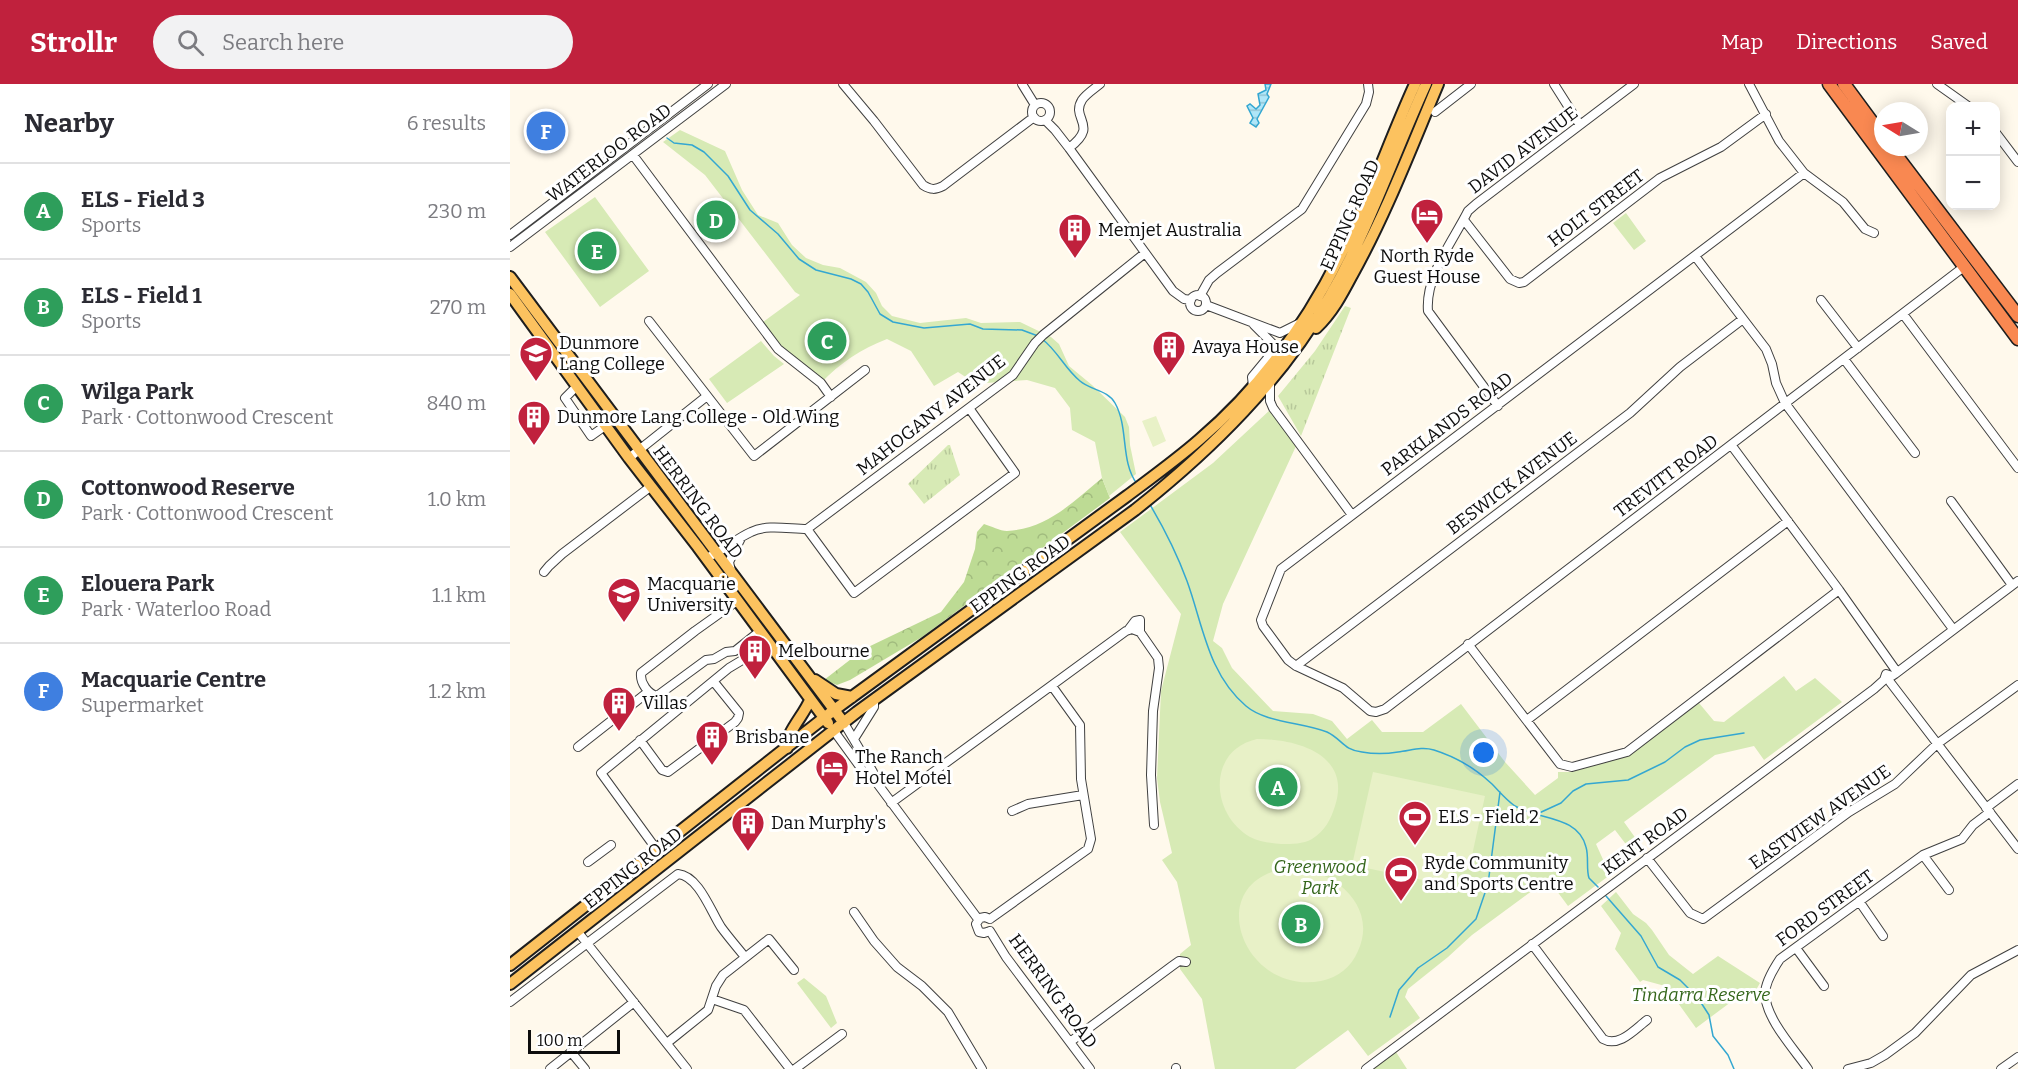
<!DOCTYPE html>
<html lang="en">
<head>
<meta charset="utf-8">
<style>
  body { margin:0; font-family:Bitter,serif; background:#f2f2f3; color:#2b2b33 }
  .controls { position:absolute; right:18px; top:18px; display:grid; overflow:hidden; border-radius:12px; box-shadow:0 3px 15px #0003 }
  .controls button { width:54px; height:54px; display:grid; place-items:center; padding:0; border:0; border-bottom:2px solid #e1e1e2; background:#fff; color:#2b2b33; font:30px sans-serif }
  .compass { position:absolute; left:1364px; top:18px; width:54px; height:54px; border-radius:50%; background:#fff; box-shadow:0 3px 15px #0003; rotate:281deg }
  .scale { position:absolute; left:18px; bottom:15px; width:92px; box-sizing:border-box; padding-left:6px; border:3px solid #0d0d0d; border-top:0; font-size:16px; line-height:21px; white-space:nowrap; color:#0d0d0d; -webkit-text-stroke:4px #fff; paint-order:stroke }
  .you { position:absolute; left:974px; top:669px; width:21px; height:21px; margin:-15px; border:4px solid #fff; border-radius:50%; background:#1a73e8; box-shadow:0 0 0 9px #1a73e833 }
  .badge { display:grid; place-items:center; width:39px; height:39px; border-radius:50%; background:#c0213d; color:#fff; font-size:20px; font-weight:700 }
  .pin { position:absolute; translate:-50% -50%; border:3px solid #fff; box-shadow:0 2px 6px #0006 }
  .list { margin:0; padding:0; list-style:none }
  h2 { display:flex; justify-content:space-between; align-items:center; height:78px; margin:0; padding:0 24px; font-size:26px }
  h2 small { font-size:20px; font-weight:400; color:#7c7c81 }
  .list li { display:grid; grid-template-columns:39px 1fr auto; gap:18px; align-items:center; box-sizing:border-box; height:96px; padding:0 24px; border-top:2px solid #e1e1e2 }
  .list b { display:block; font-size:22px; white-space:nowrap }
  .list p { margin:0; font-size:20px; white-space:nowrap; color:#7c7c81 }
  .list em { font-size:20px; font-style:normal; color:#7c7c81 }
  .icon { flex:none; width:33px; height:33px; fill:none; stroke:currentColor; stroke-width:2; stroke-linecap:round; stroke-linejoin:round }
  .map { position:relative; flex:none; width:1508px; height:985px; overflow:hidden }
  header { display:flex; align-items:center; gap:36px; box-sizing:border-box; height:84px; padding:0 30px; background:#c0213d; color:#fff }
  header strong { font-size:28px }
  nav { display:flex; gap:33px; margin-inline-start:auto; font-size:21px }
  .search { width:420px; height:54px; background:#f2f2f3; display:flex; align-items:center; gap:15px; box-sizing:border-box; padding:0 21px; border-radius:33px; color:#7c7c81; font-size:22px }
  main { display:flex }
  aside { flex:1; background:#fff }
  .map>svg:first-child { display:block }
</style>
</head>
<body>
<header>
<strong>Strollr</strong>
<div class="search"><svg class="icon" aria-label="search" viewBox="0 0 24 24"><circle cx="10" cy="10" r="6"/><path d="M15 15l6 6"/></svg>Search here</div>
<nav><a>Map</a><a>Directions</a><a>Saved</a></nav>
</header>
<main>
<aside>
<h2>Nearby<small>6 results</small></h2>
<ul class="list">
<li><span class="badge" style="background:#2e9e5b">A</span><div><b>ELS - Field 3</b><p>Sports</p></div><em>230 m</em></li>
<li><span class="badge" style="background:#2e9e5b">B</span><div><b>ELS - Field 1</b><p>Sports</p></div><em>270 m</em></li>
<li><span class="badge" style="background:#2e9e5b">C</span><div><b>Wilga Park</b><p>Park · Cottonwood Crescent</p></div><em>840 m</em></li>
<li><span class="badge" style="background:#2e9e5b">D</span><div><b>Cottonwood Reserve</b><p>Park · Cottonwood Crescent</p></div><em>1.0 km</em></li>
<li><span class="badge" style="background:#2e9e5b">E</span><div><b>Elouera Park</b><p>Park · Waterloo Road</p></div><em>1.1 km</em></li>
<li><span class="badge" style="background:#3f7fe0">F</span><div><b>Macquarie Centre</b><p>Supermarket</p></div><em>1.2 km</em></li>
</ul>
</aside>
<div class="map">
<svg width="1508" height="985" viewBox="0 0 1508 985">
  <defs>
    <pattern id="grass-tufts" width="24" height="20" patternUnits="userSpaceOnUse" patternTransform="scale(1.5)"><rect width="24" height="20" fill="#d7eab5"/><path d="M3 7l-1-3M5 7V3M7 7l1-3M15 17l-1-3M17 17v-4M19 17l1-3" fill="none" stroke="#b7c89a"/></pattern>
    <pattern id="forest-crowns" width="20" height="18" patternUnits="userSpaceOnUse" patternTransform="scale(1.5)"><rect width="20" height="18" fill="#bddb94"/><path d="M2 6a3 3 0 1 1 6 0M12 15a3 3 0 1 1 6 0" fill="none" stroke="#a1bb7e"/></pattern>
    <pattern id="water-rules" width="6" height="5" patternUnits="userSpaceOnUse" patternTransform="scale(1.5)"><rect width="6" height="5" fill="#afe6f8"/><path d="M0 2.5h6" fill="none" stroke="#95c4d3"/></pattern>
  </defs>
  <rect width="100%" height="100%" fill="#fff9ec"/>
  <path fill="url(#grass-tufts)" d="M835 222 841 224 791 352 768 312 805 267Z
    M438 361H440L450 391 414 420 398 400Z"/>
  <path fill="url(#forest-crowns)" d="M592 394 600 414 412 553 340 596 327 601 314 596 354 565 431 528 454 498 465 465 467 448 474 440C481 442 490 447 497 447 537 445 563 418 592 394Z"/>
  <path fill="#d7eab5" d="M170 46 215 67 232 106 248 131 268 139 282 161 296 174 313 181 330 184 356 198 366 209 372 222 382 232 410 239 456 234 471 239 510 238 541 253 549 260 559 282 582 301 615 333 619 343 620 361 626 390 599 412 592 394 585 358 562 346 560 324 545 304 517 296 476 299 460 296 448 288 424 302 401 267 377 255C351 265 330 279 311 299L268 265 249 241 290 211 285 208 195 91 153 58Z
    M85 113 139 187 90 223 35 148Z
    M211 114 228 136 200 158 183 136Z
    M1116 129 1136 157 1124 166 1103 139Z
    M251 257 264 272 274 280 217 319 199 295Z
    M761 325 787 360 713 520 703 557 712 564 722 584 763 627 803 630 822 637 837 655 862 636 872 648H913L951 620 995 678 1025 711 1048 694V688H1061L1120 671 1189 619 1204 637 1214 638 1274 592 1286 607 1305 594 1332 618 1254 676 1244 662 1205 671 1114 738 1134 766 1125 772 1105 746 1086 760 1100 791 1058 822 1038 795 962 851 938 873 898 905 895 913 910 934 858 972 838 946 785 985H705L692 915 670 885V870L681 861 667 798 652 776 662 769 650 718 647 694 651 607 671 530 610 448 703 379Z
    M1106 808 1123 830 1136 839 1142 846 1159 871 1183 890 1208 872 1250 899 1246 906 1245 912H1229L1186 944 1158 905 1155 902 1133 896 1130 898 1105 865 1111 849 1091 822Z
    M294 894 316 912 327 939 321 944 287 899Z
    M886 968 897 985H865L864 984Z"/>
  <path fill="#e8f1c7" d="M646 332 656 357 643 363 632 337Z
    M747 655C786 655 842 670 825 722 821 735 815 747 802 755 793 760 782 760 771 760 761 759 749 758 740 753 700 730 697 666 747 655Z
    M863 688 975 712 959 785 944 786 940 798 932 800 842 781Z
    M780 784C822 784 869 821 848 867 841 883 829 893 811 897 731 912 690 794 780 784Z"/>
  <path fill="url(#water-rules)" stroke="#34a7d1" stroke-width="1.5" d="M755 0H761L757 10 759 13 747 35 749 39 746 43 740 39 743 34 737 22 740 20 746 25 750 21 748 10 756 6Z"/>
  <g fill="none" stroke-linecap="round" stroke-linejoin="round">
    <path stroke="#34a7d1" stroke-width="1.5" d="M157 54 164 59 182 61 194 68 218 92 240 126 268 150 289 175 306 186 341 195 351 200 358 208 370 230 383 238 414 244 460 240 473 245 512 246 528 252
      M532 255C547 266 555 285 570 297 580 306 598 306 605 319 619 344 610 377 627 400
      M639 419C654 444 667 470 677 497 693 541 698 590 736 622 756 639 792 638 817 648 832 655 833 666 852 668 863 670 876 670 888 668 900 667 911 662 924 666 946 673 965 684 982 700 989 707 996 716 1005 722 1028 736 1068 731 1076 763 1079 773 1076 785 1079 794L1088 803
      M1027 730 1051 719 1063 707 1076 700 1118 696 1155 678 1175 663 1190 656 1234 649
      M1096 812 1131 852 1148 883 1170 896 1188 914 1199 931 1203 952 1218 971 1224 985
      M880 933 889 906 908 884 937 864 966 835 978 800 990 708"/>
    <defs>
      <path id="minor" d="M333 0 364 37 413 101C421 106 425 106 433 102L524 33
        M512 0 525 21
        M1044 0 1070 41
        M1239 0 1269 57 1294 89 1333 118 1355 145 1364 149
        M1427 0 1458 22
        M522 28a9 9 0 1 1 18 0a9 9 0 1 1-18 0Z
        M925 28 961 0
        M535 36 545 46 559 64 663 207 674 215 681 216
        M1486 49 1508 78
        M559 64C590 41 560 35 572 16 576 10 584 5 590 0
        M123 71 268 265 311 299 321 313
        M1294 89 771 485 751 536 753 542 778 576 786 582 833 604 860 627 866 628 875 625 1455 182
        M954 136 1000 195 1009 199 1014 198 1150 94 1211 63 1256 30
        M0 151 198 0
        M0 163 216 0
        M1185 172 1256 265 1262 280 1266 299 1275 319 1443 545
        M680 219a8 8 0 1 1 16 0a8 8 0 1 1-16 0Z
        M690 212 699 196 707 189 792 125 856 20 859 8 858 0
        M1311 216 1348 264
        M696 221 770 249 790 239
        M1393 230 1508 384
        M139 237 244 372 355 286
        M1334 275 1405 369
        M760 298V317L763 324 842 431
        M66 303 55 314 81 352 95 342
        M743 303 742 293 761 270 763 260 744 241
        M988 322 918 227C915 192 943 157 958 127L966 120 1124 0
        M1222 362 1329 506 1387 588
        M119 374 197 312
        M1441 417 1502 501
        M297 445 344 509 505 389 459 324
        M196 474C212 468 225 455 241 448 257 440 279 445 297 445L503 291 525 259 533 251 635 169
        M221 487 219 478 231 454
        M34 488 39 482 52 470 140 403
        M227 517 185 547 131 589C130 599 138 610 147 612L196 576 204 575 216 568 225 567 250 547
        M619 545 625 537 630 536V548
        M958 560 1050 680 1062 683 1117 668 1329 506
        M786 582 1120 329 1170 283 1233 235
        M1380 598 1508 765
        M1017 636 1278 437
        M334 639 363 688 364 695
        M324 647 356 691 364 695 468 835
        M344 655 364 623V617
        M130 656 152 686 158 688 225 638 228 634 229 629 204 598
        M68 663 138 608
        M381 719 616 547 622 545 630 548 648 574 649 584 643 627 641 691 644 741
        M1476 724 1508 700
        M502 727 518 720 573 711
        M147 766 91 689 219 584 259 560
        M1413 771 1439 806
        M1137 774 1180 829 1193 835 1339 728 1385 700 1427 660 1508 601
        M78 778 101 761
        M1349 817 1373 852
        M344 828 364 857 387 883 412 902 438 928 472 985
        M480 835 578 765 581 755 571 695 570 641 542 602
        M480 847 496 873 580 985
        M480 847 474 849 469 848 466 840 470 834 475 833 480 835
        M68 848 177 985
        M1022 860 1093 955C1109 964 1125 945 1137 936
        M1286 864 1314 902
        M202 915 234 926 280 985
        M0 918 168 790C189 792 201 828 211 843 219 854 227 863 235 873
        M560 958 662 882 669 877 676 878
        M157 959 198 926 206 902 213 891 259 855 284 886
        M61 968 75 985
        M40 985 124 918
        M285 985 332 950
        M666 985V984
        M856 985 1364 605 1374 596 1376 590 1382 592 1385 590 1508 497
        M1298 985C1284 965 1256 935 1255 910 1255 898 1264 884 1270 875L1413 771 1452 755 1463 741 1480 728
        M1338 985 1361 979 1375 971 1405 949 1461 891 1508 866
        M1491 985 1508 973"/>
      <path id="major" d="M0 193 334 639
        M0 210 119 374 188 463 318 639
        M806 244C822 229 832 210 842 191 876 130 901 64 928 0
        M305 596 326 610 342 613
        M277 664C275 650 294 631 300 616
        M0 881 324 626 617 412C641 394 666 376 689 356 749 305 795 242 830 172 859 117 879 57 905 0
        M0 900 347 628 625 426C702 365 771 297 820 212 859 145 884 70 916 0"/>
      <path id="highway" d="M1319 0 1508 255
        M1334 0 1373 53
        M1380 63 1508 232"/>
    </defs>
    <use href="#minor" stroke="#404040" stroke-width="10"/>
    <use href="#major" stroke="#1e1e1e" stroke-width="14"/>
    <use href="#highway" stroke="#1e1e1e" stroke-width="15"/>
    <use href="#minor" stroke="#fff" stroke-width="8"/>
    <use href="#major" stroke="#fcc25f" stroke-width="10"/>
    <use href="#highway" stroke="#f98851" stroke-width="12"/>
  </g>
  <defs>
    <symbol id="hotel-pin" viewBox="-11 -11 22 30"><path d="M0 17L-7.5 6A9.5 9.5 0 1 1 7.5 6Z" fill="#c0213d" stroke="#fff"/><path d="M-6-4.5h1.5V1H6V5H4.5V3h-9V5H-6ZM-4 0a1.8 1.8 0 1 1 3.6 0ZM.5 0V-2.5h3Q6-2.5 6 0Z" fill="#fff"/></symbol>
    <symbol id="building-pin" viewBox="-11 -11 22 30"><path d="M0 17L-7.5 6A9.5 9.5 0 1 1 7.5 6Z" fill="#c0213d" stroke="#fff"/><path d="M-4-6H4V6H1V3H-1V6H-4ZM-2.5-4.3h1.7v1.8h-1.7ZM.8-4.3h1.7v1.8H.8ZM-2.5-1h1.7V.8h-1.7ZM.8-1h1.7V.8H.8Z" fill="#fff"/></symbol>
    <symbol id="university-pin" viewBox="-11 -11 22 30"><path d="M0 17L-7.5 6A9.5 9.5 0 1 1 7.5 6Z" fill="#c0213d" stroke="#fff"/><path d="M0-5L7-2L0 1L-7-2ZM-4 1L0 2.5L4 1V4Q0 6-4 4Z" fill="#fff"/></symbol>
    <symbol id="stadium-pin" viewBox="-11 -11 22 30"><path d="M0 17L-7.5 6A9.5 9.5 0 1 1 7.5 6Z" fill="#c0213d" stroke="#fff"/><path d="M0-5a6.5 5 0 1 0 0 10a6.5 5 0 1 0 0-10ZM-3.5-1.8h7v3.6h-7Z" fill="#fff"/></symbol>
  </defs>
  <g fill-rule="evenodd">
    <use href="#hotel-pin" x="898" y="112" width="38" height="52"/>
    <use href="#building-pin" x="546" y="127" width="38" height="52"/>
    <use href="#building-pin" x="640" y="244" width="38" height="52"/>
    <use href="#university-pin" x="7" y="250" width="38" height="52"/>
    <use href="#building-pin" x="5" y="314" width="38" height="52"/>
    <use href="#university-pin" x="95" y="491" width="38" height="52"/>
    <use href="#building-pin" x="226" y="548" width="38" height="52"/>
    <use href="#building-pin" x="90" y="600" width="38" height="52"/>
    <use href="#building-pin" x="183" y="634" width="38" height="52"/>
    <use href="#hotel-pin" x="303" y="664" width="38" height="52"/>
    <use href="#stadium-pin" x="886" y="714" width="38" height="52"/>
    <use href="#building-pin" x="219" y="720" width="38" height="52"/>
    <use href="#stadium-pin" x="872" y="770" width="38" height="52"/>
  </g>
  <g text-anchor="middle" dominant-baseline="central" stroke-width="6" stroke-linejoin="round" paint-order="stroke">
    <g font-size="18" fill="#0d0d0d" stroke="#fff">
      <text transform="translate(1013 66) rotate(-37)">DAVID AVENUE</text>
      <text transform="translate(99 69) rotate(-37)">WATERLOO ROAD</text>
      <text transform="translate(1086 124) rotate(-37)">HOLT STREET</text>
      <text transform="translate(840 131) rotate(-66)">EPPING ROAD</text>
      <text transform="translate(421 331) rotate(-38)">MAHOGANY AVENUE</text>
      <text transform="translate(937 340) rotate(-37)">PARKLANDS ROAD</text>
      <text transform="translate(1156 392) rotate(-37)">TREVITT ROAD</text>
      <text transform="translate(1002 399) rotate(-37)">BESWICK AVENUE</text>
      <text transform="translate(188 418) rotate(53)">HERRING ROAD</text>
      <text transform="translate(510 490) rotate(-36)">EPPING ROAD</text>
      <text transform="translate(1310 733) rotate(-35)">EASTVIEW AVENUE</text>
      <text transform="translate(1135 757) rotate(-36)">KENT ROAD</text>
      <text transform="translate(123 784) rotate(-38)">EPPING ROAD</text>
      <text transform="translate(1315 824) rotate(-36)">FORD STREET</text>
      <text transform="translate(543 907) rotate(54)">HERRING ROAD</text>
    </g>
    <g font-size="18" fill="#0d0d0d" stroke="#fff" text-anchor="start">
      <text x="588" y="146">Memjet Australia</text>
      <text x="917" y="172" text-anchor="middle">North Ryde<tspan x="917" dy="21">Guest House</tspan></text>
      <text x="49" y="259">Dunmore<tspan x="49" dy="21">Lang College</tspan></text>
      <text x="682" y="263">Avaya House</text>
      <text x="47" y="333">Dunmore Lang College - Old Wing</text>
      <text x="137" y="500">Macquarie<tspan x="137" dy="21">University</tspan></text>
      <text x="268" y="567">Melbourne</text>
      <text x="132" y="619">Villas</text>
      <text x="225" y="653">Brisbane</text>
      <text x="345" y="673">The Ranch<tspan x="345" dy="21">Hotel Motel</tspan></text>
      <text x="928" y="733">ELS - Field 2</text>
      <text x="261" y="739">Dan Murphy's</text>
      <text x="914" y="779">Ryde Community<tspan x="914" dy="21">and Sports Centre</tspan></text>
    </g>
    <g font-size="18" font-style="italic" fill="#34661b" stroke="#fff">
      <text x="810" y="783">Greenwood<tspan x="810" dy="21">Park</tspan></text>
      <text x="1191" y="911">Tindarra Reserve</text>
    </g>
  </g>
</svg>
<div class="controls">
<button>+</button>
<button>−</button>
</div>
<svg class="compass" viewBox="-18 -18 36 36"><path d="M0-13l5 13h-10z" fill="#e53935"/><path d="M0 13l5-13h-10z" fill="#7c7c81"/></svg>
<div class="scale">100 m</div>
<div class="you"></div>
<div class="pin badge" style="left:768px;top:703px;background:#2e9e5b">A</div>
<div class="pin badge" style="left:791px;top:840px;background:#2e9e5b">B</div>
<div class="pin badge" style="left:317px;top:257px;background:#2e9e5b">C</div>
<div class="pin badge" style="left:206px;top:136px;background:#2e9e5b">D</div>
<div class="pin badge" style="left:87px;top:167px;background:#2e9e5b">E</div>
<div class="pin badge" style="left:36px;top:47px;background:#3f7fe0">F</div>
</div>
</main>
</body>
</html>
